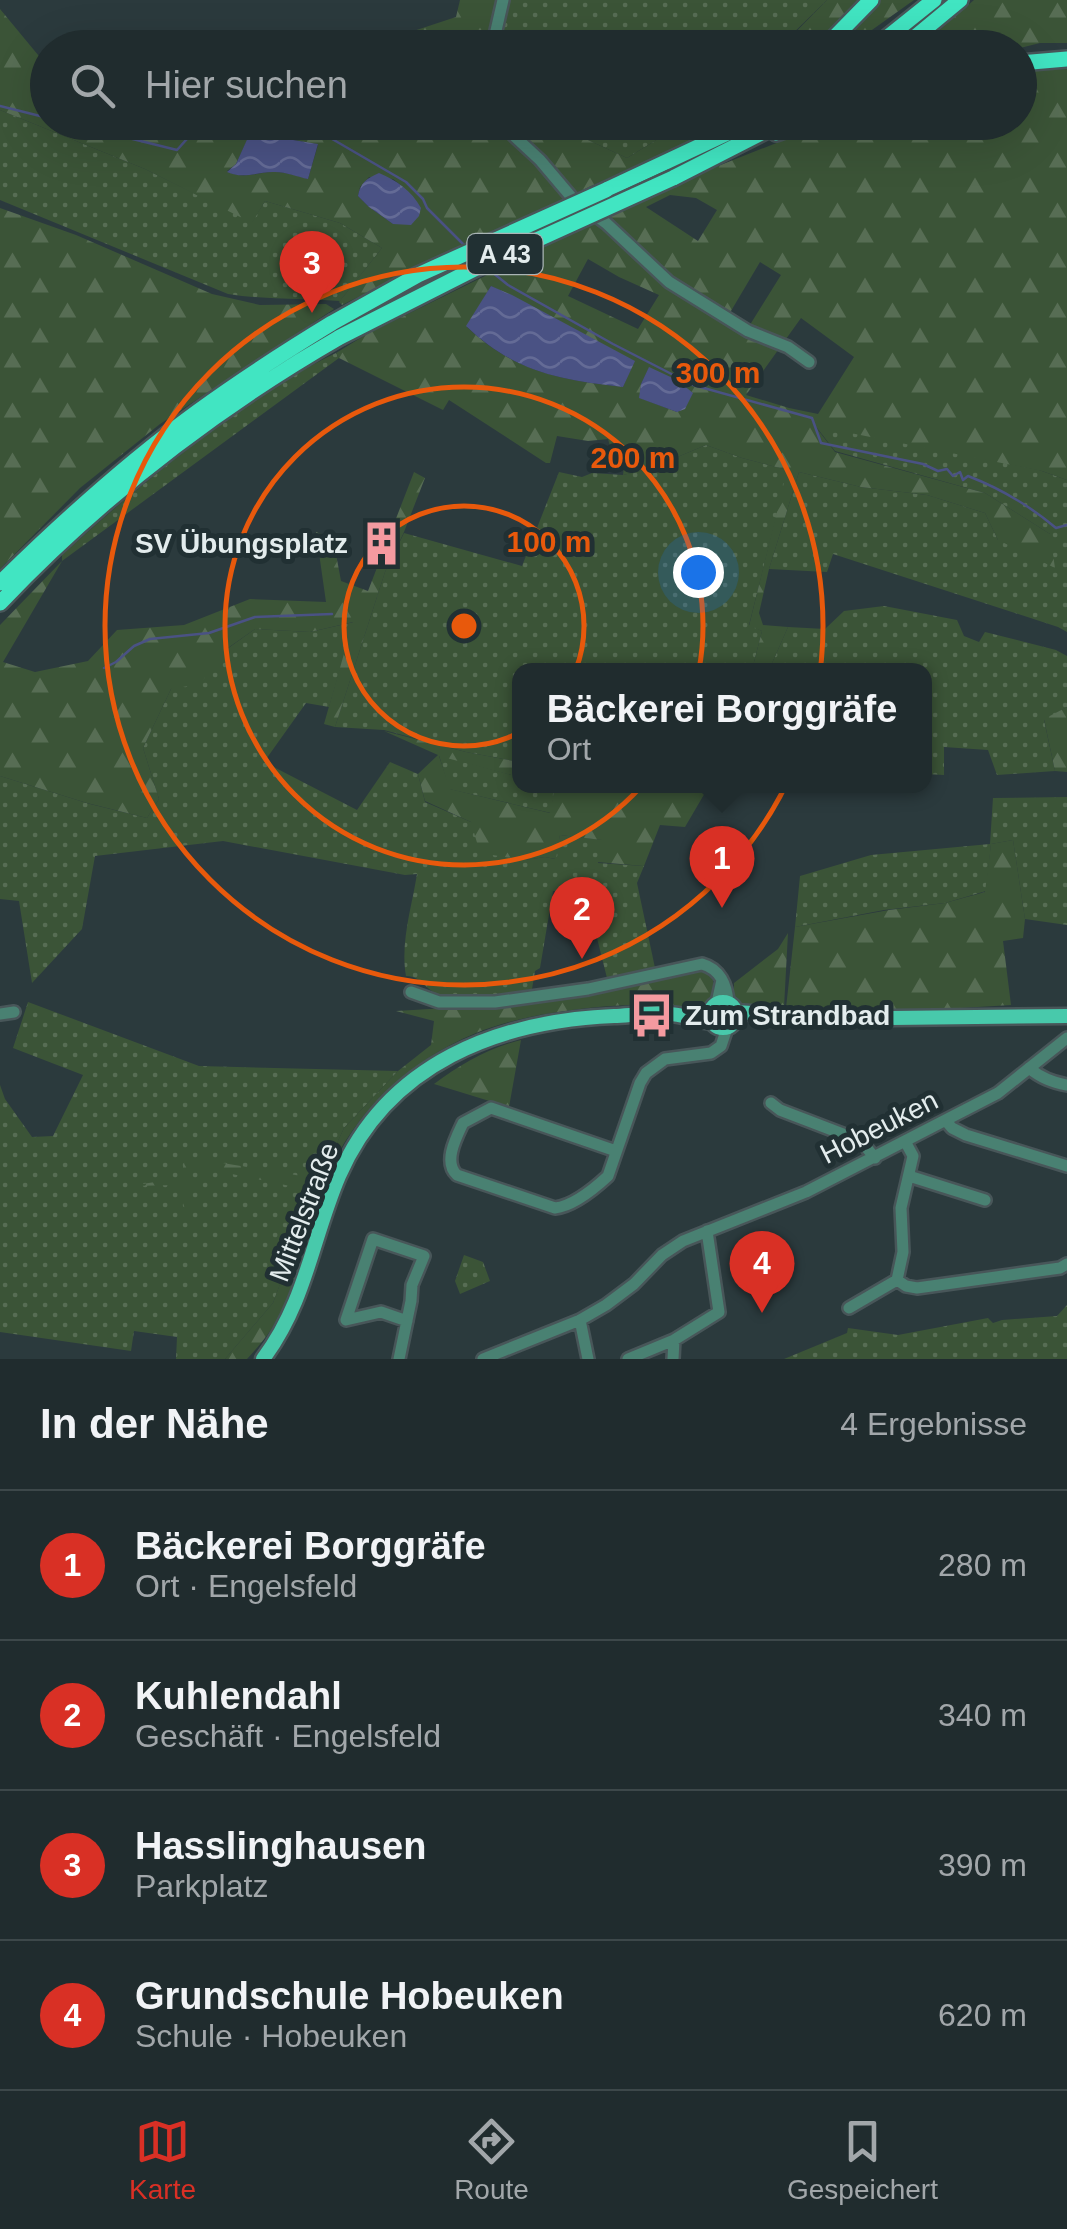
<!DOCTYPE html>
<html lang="de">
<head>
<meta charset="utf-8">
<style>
  body { margin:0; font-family:Arial,sans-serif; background:#283436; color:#f1f3f6 }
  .you { position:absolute; left:698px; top:572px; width:35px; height:35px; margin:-25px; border:8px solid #fff; border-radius:50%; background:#1a73e8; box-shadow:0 0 0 15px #1a73e833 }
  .badge { display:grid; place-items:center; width:65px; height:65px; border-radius:50%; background:#d93025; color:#fff; font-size:32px; font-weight:700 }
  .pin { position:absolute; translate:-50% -82px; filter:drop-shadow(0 2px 5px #0008) }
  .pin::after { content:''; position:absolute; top:52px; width:35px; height:30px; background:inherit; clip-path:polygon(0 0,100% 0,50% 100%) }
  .popup { position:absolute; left:512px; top:663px; width:420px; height:130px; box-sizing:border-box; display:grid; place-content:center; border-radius:20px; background:#202c2e; filter:drop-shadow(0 2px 8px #0005); font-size:32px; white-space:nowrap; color:#a2a7aa }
  .popup b { font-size:38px; color:#f1f3f6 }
  .popup::after { content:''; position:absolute; left:50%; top:100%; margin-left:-20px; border:20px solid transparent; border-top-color:#202c2e }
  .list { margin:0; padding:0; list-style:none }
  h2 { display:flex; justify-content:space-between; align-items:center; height:130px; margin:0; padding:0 40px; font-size:42px }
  h2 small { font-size:32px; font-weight:400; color:#a2a7aa }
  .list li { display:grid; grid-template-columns:65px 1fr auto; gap:30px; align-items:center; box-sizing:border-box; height:150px; padding:0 40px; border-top:2px solid #3d484a }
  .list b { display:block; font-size:38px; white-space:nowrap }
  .list p { margin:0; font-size:32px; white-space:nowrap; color:#a2a7aa }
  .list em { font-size:32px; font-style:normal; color:#a2a7aa }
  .icon { flex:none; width:55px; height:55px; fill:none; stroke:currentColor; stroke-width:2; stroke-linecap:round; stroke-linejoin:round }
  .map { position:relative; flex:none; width:1067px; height:1359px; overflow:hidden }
  .search { position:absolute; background:#202c2e; box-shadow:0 10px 40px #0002; left:30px; right:30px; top:30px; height:110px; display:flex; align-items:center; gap:25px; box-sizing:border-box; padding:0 35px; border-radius:55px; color:#a2a7aa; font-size:38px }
  .sheet { height:730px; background:#202c2e }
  nav { display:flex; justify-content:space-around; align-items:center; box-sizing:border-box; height:140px; border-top:2px solid #3d484a; background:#202c2e; font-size:28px; color:#a2a7aa }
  nav a { display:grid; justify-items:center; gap:5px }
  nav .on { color:#d93025 }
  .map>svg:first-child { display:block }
</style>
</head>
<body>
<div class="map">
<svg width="1067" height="1359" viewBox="0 0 1067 1359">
  <defs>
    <pattern id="green-dots" width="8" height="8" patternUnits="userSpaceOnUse" patternTransform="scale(2.5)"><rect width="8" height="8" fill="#3b5437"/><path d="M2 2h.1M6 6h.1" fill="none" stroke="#576d54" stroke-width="1.8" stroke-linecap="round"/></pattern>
    <pattern id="forest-firs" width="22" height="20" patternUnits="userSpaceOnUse" patternTransform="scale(2.5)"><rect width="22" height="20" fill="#3b5437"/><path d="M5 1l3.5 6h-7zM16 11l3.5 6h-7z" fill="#576d54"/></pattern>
    <pattern id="water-waves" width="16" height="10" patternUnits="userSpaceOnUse" patternTransform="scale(2.5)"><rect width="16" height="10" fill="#4a5284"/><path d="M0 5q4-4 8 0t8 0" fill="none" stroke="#646b96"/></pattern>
  </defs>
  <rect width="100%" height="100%" fill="#2b3a3d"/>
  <path fill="url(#green-dots)" d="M509 0H827L779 47 497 48Z
    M0 110 145 169 252 222 265 201 340 223 382 248 340 301C302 298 265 300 228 294L0 200Z
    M551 123H684L627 158Z
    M336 353 339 358 62 561V555C120 502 179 453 243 409 273 389 303 368 336 353Z
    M814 424 1039 470 1067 480V632L1058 627 833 554 827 572 769 569 799 472 861 487 927 495 985 513 998 540 1050 534 985 493 835 451Z
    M706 445 742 458 788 470 749 625 762 631 752 670H520L519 762 466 752 384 730 335 727 385 572 404 533 522 566 559 472 582 477 592 473 623 475 649 469Z
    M884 606 957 620 964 636 979 642 985 632 1056 650 1067 656V707L1044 720 1055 771 997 775 988 750 944 747V775L925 774 924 670H769L788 627 825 629 844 611Z
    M354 622 329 707 306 703 264 762 357 810 390 762 418 774 425 802 471 822 525 860 545 857 555 859 560 835 603 840 598 863 644 866 637 883 655 968 607 978 585 890 553 891 540 968 535 971 532 989C504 993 469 1004 440 995 425 991 423 976 406 976 400 943 412 906 417 874L405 875 223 841 95 856 82 929 32 983 19 901 0 899V776L90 804 147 818 159 799 143 748 171 689 255 629 310 632Z
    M439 755 519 777 520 786H555L551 813 449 789Z
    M1067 797V925L1025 919 1013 840 991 844 986 891 945 903 884 910 795 927 800 876 871 855 990 844 993 798Z
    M28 1002 199 1066 398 1071 344 1128 315 1191 273 1303 225 1359H176L177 1337 134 1331 131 1351 0 1332V1085L5 1099 32 1137 53 1136 83 1075 13 1048Z
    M464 1255 483 1262 490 1281 460 1294 455 1281Z
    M1067 1305V1359H784L847 1333 848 1328 898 1335 988 1318 993 1323 1002 1320 1057 1316Z"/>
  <path fill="url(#forest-firs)" fill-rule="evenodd" d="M460 0H499L488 47 362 48 456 17Z
    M827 0H864L813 47 780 48Z
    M878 0H914L848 47 835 48Z
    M974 0H1067V43H1040L1020 48 920 47Z
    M0 9 43 61 47 62 48 122 551 123 627 158 684 123H721L685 143 463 245 342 305 339 302 382 248 340 223 265 201 252 223 145 169 0 110ZM250 134 286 138 318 145 308 179C298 176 286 172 275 172 259 171 244 181 227 171L236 164ZM369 177 393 179 402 186 393 224 369 207 358 196 360 187Z
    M1067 64V480L1042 471 815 426 835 452 985 493 1050 534 1055 568 998 540 985 513 927 495 861 487 799 472 769 569 759 613 763 625 788 627 769 670H752L762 631 749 626 787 470 742 458 706 445 649 469 623 475 625 459 612 453 608 439 588 441 557 436 550 463H546L449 400 443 410 339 358 336 353 367 334 548 245 713 168 827 123 1020 122V68ZM670 195 696 198 717 210 698 241 646 207ZM588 259 619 277 659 295 638 329 568 296ZM760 262 781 275 748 328 728 316ZM491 286 535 308 634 361 623 387C561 380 514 372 467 327ZM801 318 854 357 818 414 789 408 746 395ZM649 368 686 385 677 412 640 398 641 384Z
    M0 208 76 235 212 294 260 305 326 304 334 309 160 424 80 488 0 569Z
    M414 472 425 478 404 532 385 572 335 727 324 724 353 622 310 632 255 629 225 650 200 684 171 689 143 748 159 799 147 818 87 803 0 776V625L62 561 3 662 35 672 88 661 117 630 184 625 250 599 326 602 316 532 333 538 341 581 368 591Z
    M1067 707V772L1055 771 1044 719Z
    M384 731 466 752 519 762V777L439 756 450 789 550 813 555 787 552 786H653L697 792 701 786H709L685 827 660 825 644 866 597 862 602 840 560 835 556 859 545 857 525 860 480 853 471 822 425 801 418 774 438 755Z
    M1013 840 1025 919 1023 938 1003 941 1011 1005 878 1013 786 1008 795 927 889 910 945 903 985 892 991 844Z
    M788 933 784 1007 742 1005 734 995V983L778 949Z
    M700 969 704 970 713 980C714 991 714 1001 703 1005 686 1011 666 1003 649 1004 594 1006 528 1012 476 1033 405 1062 345 1120 321 1193 313 1214 306 1236 300 1258 294 1278 289 1298 279 1316 271 1332 259 1346 247 1359H225L273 1303 314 1191 193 1166 187 1215 177 1185 130 1186 180 1178 186 1157 320 1179 344 1128 398 1071 431 1045 434 1021 396 1011 464 1007Z
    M521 1040 509 1107 434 1084C461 1064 489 1048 521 1040Z"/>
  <path fill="url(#water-waves)" d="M250 133 318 144 308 179C298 177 286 172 275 172 259 171 244 180 227 172L236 164Z
    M379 173C397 181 411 190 421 208L419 216 411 225 393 224 369 207 358 196C360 183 367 178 379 173Z
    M491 286 512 295 635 361 623 387C560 380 514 372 466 326Z
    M649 367 677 380 693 393 685 409 677 412 639 398 641 384Z"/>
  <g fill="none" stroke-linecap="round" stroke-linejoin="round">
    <path stroke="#4a5284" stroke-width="2.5" d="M0 106 48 118
      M64 122 177 150C188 138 197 125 214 122
      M283 122 315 129 406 182 423 199 427 208 464 245
      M487 268 508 285 613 344 693 385 812 418 821 443 923 464 938 471 947 469 953 476 960 472 963 480 968 476C999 488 1030 506 1056 528L1067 525
      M104 668 116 662 134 646 150 639 209 633 255 617 332 614"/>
    <defs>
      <path id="minor" d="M492 48 503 0
        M499 122 540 160 573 199 606 223 669 282 748 331 788 347 809 362
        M411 992 439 1002H495L588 989 702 964C720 969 727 985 728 1003
        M717 1003 722 980
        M0 1014 14 1012
        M1029 1068C1041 1078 1052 1082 1067 1085
        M771 1103 780 1110 861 1141 875 1158
        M946 1121 952 1128 966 1135 1067 1166
        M616 1151 491 1108 463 1123C456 1138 443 1162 457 1175L555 1208C573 1206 595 1188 608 1176L640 1083 646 1073 665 1059 711 1053 721 1046 727 1028
        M909 1176 985 1200
        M897 1280 906 1286 917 1288 1060 1268 1067 1264
        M849 1308 897 1280 903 1252 901 1208 913 1156 906 1143
        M580 1320 588 1359
        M399 1359 411 1301 412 1285 424 1256 373 1239 346 1320 381 1312 407 1321
        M483 1359 580 1320 606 1305 634 1284 662 1255 683 1241 806 1192 998 1093 1067 1038
        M628 1359 674 1340 719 1312 707 1231
        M673 1359 674 1340"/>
      <path id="major" d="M710 1015a13 13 0 1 1 26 0a13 13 0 1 1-26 0Z
        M736 1012 751 1013 762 1017 892 1018 1067 1016
        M263 1359C306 1302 312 1239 339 1176 388 1063 498 1021 614 1016 636 1015 662 1011 683 1016 693 1018 702 1021 713 1022"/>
      <path id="highway" d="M824 48 871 0
        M874 48 934 0
        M902 48 960 0
        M1020 63 1067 59
        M776 133 807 122
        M673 178 783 122
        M606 190 751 122
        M0 583C62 522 127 463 197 412 241 380 286 351 332 323
        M0 603C100 498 215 409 340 337"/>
    </defs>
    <use href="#minor" stroke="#485659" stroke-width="16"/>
    <use href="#major" stroke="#485659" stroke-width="19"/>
    <use href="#highway" stroke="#485659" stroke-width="20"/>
    <use href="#minor" stroke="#498172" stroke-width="11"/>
    <use href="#major" stroke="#48c9ab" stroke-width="14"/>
    <use href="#highway" stroke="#41e5c2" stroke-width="15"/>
    <defs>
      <path id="highway-bridge" d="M332 323 418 275 606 190
        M340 337 488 262 673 178"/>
    </defs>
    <use href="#highway-bridge" stroke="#485659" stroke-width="20" stroke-linecap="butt"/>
    <use href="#highway-bridge" stroke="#41e5c2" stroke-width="15"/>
  </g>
  <g fill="none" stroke="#e8590c" stroke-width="5">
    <circle cx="464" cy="626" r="120"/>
    <circle cx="464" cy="626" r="239"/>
    <circle cx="464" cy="626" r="359"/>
  </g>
  <defs>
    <symbol id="building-bare" viewBox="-9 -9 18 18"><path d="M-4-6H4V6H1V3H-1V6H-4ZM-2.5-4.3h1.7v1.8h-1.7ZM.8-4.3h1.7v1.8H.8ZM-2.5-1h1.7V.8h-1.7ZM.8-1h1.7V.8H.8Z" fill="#f49aa0" stroke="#213033" stroke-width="2.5" paint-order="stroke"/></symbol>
    <symbol id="bus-bare" viewBox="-9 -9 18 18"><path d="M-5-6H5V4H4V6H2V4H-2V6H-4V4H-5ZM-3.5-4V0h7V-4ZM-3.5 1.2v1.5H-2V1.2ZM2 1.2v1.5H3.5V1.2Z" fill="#f49aa0" stroke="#213033" stroke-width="2.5" paint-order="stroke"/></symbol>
  </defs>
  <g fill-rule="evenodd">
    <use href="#building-bare" x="350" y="512" width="63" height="63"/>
    <use href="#bus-bare" x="620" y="984" width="63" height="63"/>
  </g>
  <g text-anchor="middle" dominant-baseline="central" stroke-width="10" stroke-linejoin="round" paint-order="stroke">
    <rect fill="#213033" stroke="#a9b4b5" stroke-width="2.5" x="467.5" y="234" width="75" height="40" rx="8"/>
    <g font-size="25" font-weight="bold" fill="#e3eced">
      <text x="505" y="254">A 43</text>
    </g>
    <g font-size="28" font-weight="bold" fill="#e3eced" stroke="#213033" text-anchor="end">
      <text x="348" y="543">SV Übungsplatz</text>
      <text x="685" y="1015" text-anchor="start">Zum Strandbad</text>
    </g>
    <g font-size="28" fill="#e3eced" stroke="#213033">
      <text transform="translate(879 1127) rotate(-27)">Hobeuken</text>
      <text transform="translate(304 1212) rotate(-69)">Mittelstraße</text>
    </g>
  </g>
  <circle cx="464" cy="626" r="15" fill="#e8590c" stroke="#213033" stroke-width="5"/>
  <g font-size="30" text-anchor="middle" font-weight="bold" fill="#e8590c" stroke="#213033" stroke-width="10" stroke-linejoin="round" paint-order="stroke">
    <text x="718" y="383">300 m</text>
    <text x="633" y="468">200 m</text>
    <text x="549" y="552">100 m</text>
  </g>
</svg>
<div class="you"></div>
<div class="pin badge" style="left:722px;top:908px">1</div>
<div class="popup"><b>Bäckerei Borggräfe</b>Ort</div>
<div class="pin badge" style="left:582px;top:959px">2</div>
<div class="pin badge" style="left:312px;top:313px">3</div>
<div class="pin badge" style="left:762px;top:1313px">4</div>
<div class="search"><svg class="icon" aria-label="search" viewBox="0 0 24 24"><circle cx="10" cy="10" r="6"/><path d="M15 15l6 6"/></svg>Hier suchen</div>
</div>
<section class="sheet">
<h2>In der Nähe<small>4 Ergebnisse</small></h2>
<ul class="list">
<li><span class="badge">1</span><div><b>Bäckerei Borggräfe</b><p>Ort · Engelsfeld</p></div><em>280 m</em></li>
<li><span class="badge">2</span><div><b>Kuhlendahl</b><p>Geschäft · Engelsfeld</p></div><em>340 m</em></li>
<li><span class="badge">3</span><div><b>Hasslinghausen</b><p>Parkplatz</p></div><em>390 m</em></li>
<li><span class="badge">4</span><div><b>Grundschule Hobeuken</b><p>Schule · Hobeuken</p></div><em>620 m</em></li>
</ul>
</section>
<nav>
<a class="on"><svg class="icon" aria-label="map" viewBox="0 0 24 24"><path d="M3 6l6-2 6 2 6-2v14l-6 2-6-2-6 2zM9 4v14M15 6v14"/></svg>Karte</a>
<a><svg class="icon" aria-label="directions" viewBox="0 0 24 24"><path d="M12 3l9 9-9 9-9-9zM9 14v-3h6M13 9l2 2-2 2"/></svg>Route</a>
<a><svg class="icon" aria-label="saved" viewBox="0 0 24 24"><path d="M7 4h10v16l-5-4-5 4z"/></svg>Gespeichert</a>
</nav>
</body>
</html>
